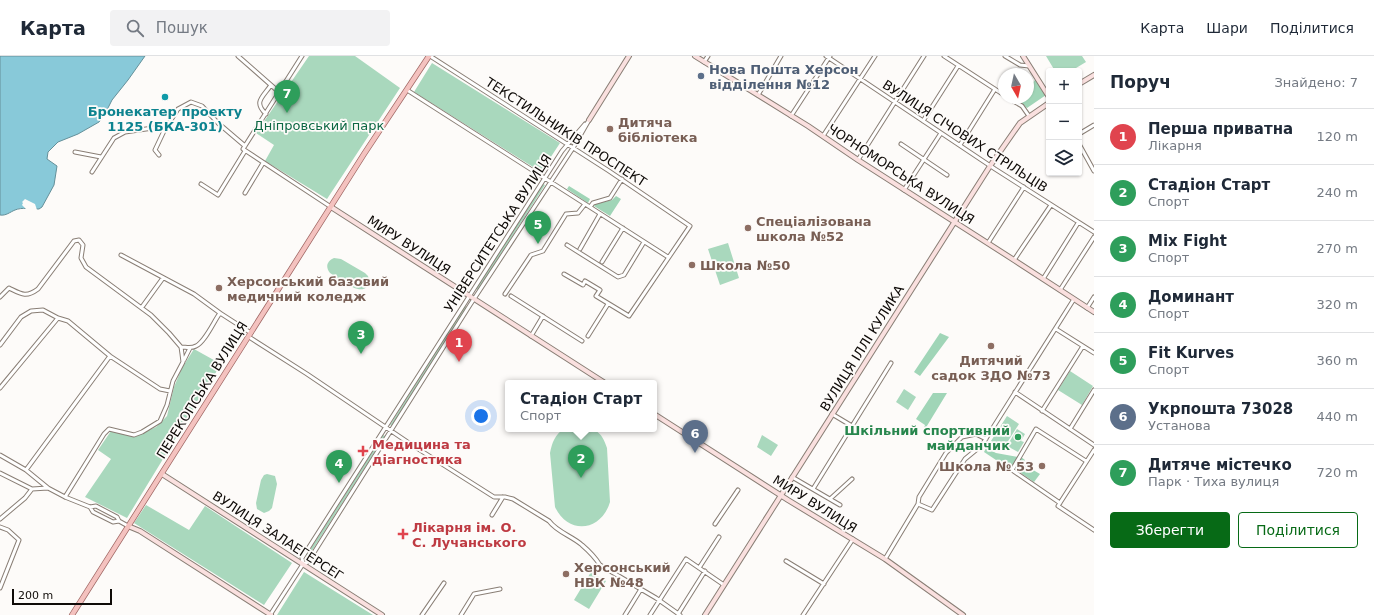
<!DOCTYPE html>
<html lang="uk">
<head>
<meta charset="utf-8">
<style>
  body { margin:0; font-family:"DejaVu Sans",sans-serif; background:#f2f2f3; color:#1f2937 }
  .controls { position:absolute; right:12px; top:12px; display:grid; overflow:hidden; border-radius:4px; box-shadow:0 1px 3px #0004 }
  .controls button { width:36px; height:36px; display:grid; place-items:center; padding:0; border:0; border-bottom:1px solid #e0e1e3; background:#fff; color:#1f2937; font:20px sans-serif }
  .compass { position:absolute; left:998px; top:12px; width:36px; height:36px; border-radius:50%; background:#fff; box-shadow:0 1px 3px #0004; rotate:171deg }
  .scale { position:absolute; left:12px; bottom:10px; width:100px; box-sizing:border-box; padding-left:4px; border:2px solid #0f0b08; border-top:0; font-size:11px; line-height:14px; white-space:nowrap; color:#0f0b08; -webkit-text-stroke:3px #fdfbf9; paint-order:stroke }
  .you { position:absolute; left:481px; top:360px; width:14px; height:14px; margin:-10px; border:3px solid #fff; border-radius:50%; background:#1a73e8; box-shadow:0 0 0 6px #1a73e833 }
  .badge { display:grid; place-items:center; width:26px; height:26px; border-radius:50%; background:#076a16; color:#fff; font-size:13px; font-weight:700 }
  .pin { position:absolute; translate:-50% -33px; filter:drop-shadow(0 1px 2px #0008) }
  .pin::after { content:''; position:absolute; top:21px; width:14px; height:12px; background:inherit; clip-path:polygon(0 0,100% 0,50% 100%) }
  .popup { position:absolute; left:505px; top:324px; width:152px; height:52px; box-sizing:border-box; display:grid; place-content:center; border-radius:4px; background:#fff; filter:drop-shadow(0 1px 3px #0005); font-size:13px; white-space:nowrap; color:#747a83 }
  .popup b { font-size:15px; color:#1f2937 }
  .popup::after { content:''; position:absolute; left:50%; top:100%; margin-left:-8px; border:8px solid transparent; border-top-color:#fff }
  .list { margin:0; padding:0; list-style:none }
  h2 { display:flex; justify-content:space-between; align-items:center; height:52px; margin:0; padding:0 16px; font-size:17px }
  h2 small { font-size:13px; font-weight:400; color:#747a83 }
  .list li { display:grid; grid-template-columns:26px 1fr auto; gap:12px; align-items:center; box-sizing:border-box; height:56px; padding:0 16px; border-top:1px solid #e0e1e3 }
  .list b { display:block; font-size:15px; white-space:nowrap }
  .list p { margin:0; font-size:13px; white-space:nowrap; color:#747a83 }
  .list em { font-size:13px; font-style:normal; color:#747a83 }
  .actions { display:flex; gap:8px; padding:12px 16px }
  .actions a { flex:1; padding:9px 0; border:1px solid #076a16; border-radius:4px; text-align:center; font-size:14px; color:#076a16 }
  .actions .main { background:#076a16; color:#fff }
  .icon { flex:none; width:22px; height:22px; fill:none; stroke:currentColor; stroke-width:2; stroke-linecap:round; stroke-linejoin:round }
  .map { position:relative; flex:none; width:1094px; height:559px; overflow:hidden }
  header { display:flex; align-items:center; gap:24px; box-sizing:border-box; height:56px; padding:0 20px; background:#fff; border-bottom:1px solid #e0e1e3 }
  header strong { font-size:19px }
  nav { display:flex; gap:22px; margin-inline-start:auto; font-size:14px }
  .search { width:280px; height:36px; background:#f2f2f3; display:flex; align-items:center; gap:10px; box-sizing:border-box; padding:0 14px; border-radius:4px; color:#747a83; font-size:15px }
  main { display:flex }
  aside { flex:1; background:#fff }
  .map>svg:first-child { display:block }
</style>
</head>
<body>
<header>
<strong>Карта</strong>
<div class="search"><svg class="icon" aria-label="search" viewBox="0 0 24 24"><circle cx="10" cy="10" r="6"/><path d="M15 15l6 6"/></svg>Пошук</div>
<nav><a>Карта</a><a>Шари</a><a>Поділитися</a></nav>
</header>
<main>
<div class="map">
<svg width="1094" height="559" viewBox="0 0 1094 559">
  <rect width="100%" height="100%" fill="#fdfbf9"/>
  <path fill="#a9d8bd" d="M309 0H355L400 32 327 143 265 105 274 89 256 77Z
    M1046 0H1082L1086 6 1071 15H1055Z
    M432 7 560 87 541 116 414 36Z
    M543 128 545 129 478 234 476 233Z
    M728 187 739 222 720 229 708 193Z
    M334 202 341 203 365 217 368 220 369 224C367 246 339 223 330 217 325 211 327 205 334 202Z
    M465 250 467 251 392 370 390 369Z
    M194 293 221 308 127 462 85 441 111 403 98 394 111 375 134 381 156 371 167 360 174 331 182 312Z
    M1070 315 1093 330 1082 349 1058 334Z
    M904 333 916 341 908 354 896 346Z
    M1007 360 1019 368 1003 393 991 385Z
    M564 373C587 373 599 367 607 392L610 446C601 476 568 479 555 451L550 397C552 387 555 378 564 373Z
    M1017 373 1025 378 1021 385 1024 386 1018 396 1007 390Z
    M383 379 385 380 308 501 306 500Z
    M762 379 778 389 771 400 757 391Z
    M267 418 275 420 277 428 272 452 269 455 264 457 257 453 256 447 261 424 264 419Z
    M146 449 189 474 205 450 292 507 264 549 134 467Z
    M304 516 373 559H277Z
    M591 516 606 525 589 553 574 544Z"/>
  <path fill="#a0d5b7" d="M1036 22 1046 39 1027 52 1021 47 1024 42H1028V35Z
    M569 130 590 143 588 147 567 133Z
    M616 140 621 143 610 160 594 150 595 148 612 144Z
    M940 277 949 281 920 320 914 316Z
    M933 337H947L922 378 925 369 916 363Z
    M986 392 996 397 1018 401 1011 414 984 396Z
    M1021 401 1025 404 1023 408 1040 418 1034 426 1015 413Z"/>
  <path fill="#88c9d9" stroke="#64909a" d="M0 0H145L128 24 112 44 106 56 99 66 78 78 58 86 48 96 47 103 57 110 54 129 42 151 39 153C31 153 22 151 15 154 10 156 6 160 0 159Z"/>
  <path fill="#fdfbf9" d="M25 143 35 148 37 154 28 155 22 149 23 147 22 146Z"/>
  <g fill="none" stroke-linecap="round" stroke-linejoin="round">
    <defs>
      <path id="street" d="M238 0 280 37
        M302 0 243 93 331 151
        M430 0 609 115 690 170 629 260 596 240 600 234 585 225 583 229 564 218
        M826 0 995 113 1094 176
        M944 0 1004 39
        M1005 0 1020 9 1029 10
        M704 6 708 0
        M407 34 668 201
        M758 39 781 0
        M1008 42 1022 50 1029 60
        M266 58C253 46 263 41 271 29
        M791 60 830 0
        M923 65 958 10
        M1079 78 1094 69
        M823 80 875 0
        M901 88 947 119
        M1079 88 1094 115
        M960 89 995 33
        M75 96 101 101
        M159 99 155 94 164 75 178 53 191 46 202 50 218 67 245 90
        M858 104 924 0
        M92 116 114 82 125 76 167 70
        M201 128 218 139 245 95
        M904 134 941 77
        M245 137 263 107
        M590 151 593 147 610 142 622 123
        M988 187 1024 131
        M567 189 618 221 624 219 644 186
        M580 193 600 158
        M121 199 194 238 220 257 251 277
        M1014 204 1051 149
        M602 206 623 172
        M1043 223 1078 167
        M1060 234 1094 181
        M505 238 531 199 543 195 566 158 578 157 585 148
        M511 240 582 285
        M0 241 9 232C21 238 26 242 38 233L74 185 79 184 83 189 81 202 86 211 151 259 169 277 181 291 182 298 183 306 173 325 167 349 160 365 142 376 134 379 109 373 104 378 65 441
        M142 251 163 222
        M1087 252 1094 241
        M1056 273 1094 297
        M531 280 543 260
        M588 280 608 248
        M249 281 307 318 412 389 494 441H505L513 443 549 465C557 476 572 480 582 489 589 495 595 501 600 509L656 542 680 559
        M0 289 21 261 31 255 43 254 58 262 68 265 110 300 160 333 170 335
        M181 291C186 291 191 293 196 290 205 286 214 265 220 257
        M184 304 190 292
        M0 332 58 262
        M1015 336 1094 389
        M1042 355 1083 290
        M832 358 852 370
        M1070 373 1094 334
        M1094 394 1058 450 1094 474
        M0 399 26 414 48 432 65 441 90 451 96 450 117 461 119 465
        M26 414 110 300
        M0 417 32 433 48 432
        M792 421 840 449
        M813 433 891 307
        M830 443 852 423
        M1060 447 1012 414 1036 373 1086 405
        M918 448 919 441 946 397 962 381 976 378 986 383
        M90 451 93 456 113 466 119 465 128 470
        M492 459 503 441
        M0 463 25 442 32 433
        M715 468 738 434
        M0 471 8 474 19 484 0 532
        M885 503 918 448 932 454 965 403 982 389 1074 243
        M786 505 824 528
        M303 508 302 502 562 95 585 68
        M699 512 719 481
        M678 558 705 515
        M270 559 303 508 308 506 470 249 573 92 589 64
        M422 559 444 527
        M461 559 474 538 500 533
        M625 559 641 533
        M650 559 686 503 724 529
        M803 559 853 483"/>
      <path id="secondary" d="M695 0 808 70 858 104 1014 204 1094 256
        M1023 0 1049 41
        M1079 28 1094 19
        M589 64 629 0
        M331 151 605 327
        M654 358 788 444 885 503 963 559
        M162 418 382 559
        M128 470 140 475 271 559
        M705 559 990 110 1020 67 1049 47"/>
      <path id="primary" d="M72 559 364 98 429 0"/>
    </defs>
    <use href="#street" stroke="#897e75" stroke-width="5"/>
    <use href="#secondary" stroke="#897e75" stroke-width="6"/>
    <use href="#primary" stroke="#9f6764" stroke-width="6"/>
    <use href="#street" stroke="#fff" stroke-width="3"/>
    <use href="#secondary" stroke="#fae0df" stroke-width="4"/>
    <use href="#primary" stroke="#f4c2bf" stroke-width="4.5"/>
  </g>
  <circle fill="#5c6f8a" stroke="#fdfbf9" stroke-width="1.5" cx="701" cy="20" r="4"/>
  <circle fill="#0f9aa8" stroke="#fdfbf9" stroke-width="1.5" cx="165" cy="41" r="4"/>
  <g fill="#8d6e63" stroke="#fdfbf9" stroke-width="1.5">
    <circle cx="610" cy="73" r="4"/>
    <circle cx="748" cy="172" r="4"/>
    <circle cx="692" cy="209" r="4"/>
    <circle cx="219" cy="232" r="4"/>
    <circle cx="991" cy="290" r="4"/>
    <circle cx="1042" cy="410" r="4"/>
    <circle cx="566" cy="518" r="4"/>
  </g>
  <circle fill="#2e9e5b" stroke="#fdfbf9" stroke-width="1.5" cx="1018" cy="381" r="4"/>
  <g fill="#e0444e" stroke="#fdfbf9" stroke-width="1.5">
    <path d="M361 389h4v4h4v4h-4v4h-4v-4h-4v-4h4z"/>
    <path d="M401 472h4v4h4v4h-4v4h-4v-4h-4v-4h4z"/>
  </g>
  <g text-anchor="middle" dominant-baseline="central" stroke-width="3.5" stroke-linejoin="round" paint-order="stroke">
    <g font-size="13" font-weight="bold" fill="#4e5e75" stroke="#fdfbf9" text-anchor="start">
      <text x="709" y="13">Нова Пошта Херсон<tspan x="709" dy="15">відділення №12</tspan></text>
    </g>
    <g font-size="13" font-weight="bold" fill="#0d838f" stroke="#fdfbf9">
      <text x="165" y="55">Бронекатер проекту<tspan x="165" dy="15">1125 (БКА-301)</tspan></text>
    </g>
    <g font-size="13" font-weight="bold" fill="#785e54" stroke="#fdfbf9" text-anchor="start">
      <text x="618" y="66">Дитяча<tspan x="618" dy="15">бібліотека</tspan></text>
      <text x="756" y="165">Спеціалізована<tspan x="756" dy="15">школа №52</tspan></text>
      <text x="700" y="209">Школа №50</text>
      <text x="227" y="225">Херсонський базовий<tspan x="227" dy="15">медичний коледж</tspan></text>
      <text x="991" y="304" text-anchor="middle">Дитячий<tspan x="991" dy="15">садок ЗДО №73</tspan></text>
      <text x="1034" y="410" text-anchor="end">Школа № 53</text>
      <text x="574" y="511">Херсонський<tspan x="574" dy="15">НВК №48</tspan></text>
    </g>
    <g font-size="13" fill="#0d6844" stroke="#fdfbf9">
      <text x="319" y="69">Дніпровський парк</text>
    </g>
    <g font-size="13" fill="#0f0b08" stroke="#fdfbf9">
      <text transform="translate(566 76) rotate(33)">ТЕКСТИЛЬНИКІВ ПРОСПЕКТ</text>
      <text transform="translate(965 80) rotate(33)">ВУЛИЦЯ СІЧОВИХ СТРІЛЬЦІВ</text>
      <text transform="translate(901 118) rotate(33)">ЧОРНОМОРСЬКА ВУЛИЦЯ</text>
      <text transform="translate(498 177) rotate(-57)">УНІВЕРСИТЕТСЬКА ВУЛИЦЯ</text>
      <text transform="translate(409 189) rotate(33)">МИРУ ВУЛИЦЯ</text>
      <text transform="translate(862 292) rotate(-58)">ВУЛИЦЯ ІЛЛІ КУЛИКА</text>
      <text transform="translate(202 334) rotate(-58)">ПЕРЕКОПСЬКА ВУЛИЦЯ</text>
      <text transform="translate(815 448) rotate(32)">МИРУ ВУЛИЦЯ</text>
      <text transform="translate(278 480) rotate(33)">ВУЛИЦЯ ЗАЛАЕГЕРСЕГ</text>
    </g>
    <g font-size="13" font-weight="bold" fill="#27864d" stroke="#fdfbf9" text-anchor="end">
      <text x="1010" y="374">Шкільний спортивний<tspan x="1010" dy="15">майданчик</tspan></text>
    </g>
    <g font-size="13" font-weight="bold" fill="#be3a42" stroke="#fdfbf9" text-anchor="start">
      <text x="372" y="388">Медицина та<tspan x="372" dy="15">діагностика</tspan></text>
      <text x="412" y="471">Лікарня ім. О.<tspan x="412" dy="15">С. Лучанського</tspan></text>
    </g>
  </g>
</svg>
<div class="controls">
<button>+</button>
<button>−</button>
<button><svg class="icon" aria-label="layers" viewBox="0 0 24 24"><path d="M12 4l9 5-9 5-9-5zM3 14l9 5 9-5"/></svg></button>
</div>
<svg class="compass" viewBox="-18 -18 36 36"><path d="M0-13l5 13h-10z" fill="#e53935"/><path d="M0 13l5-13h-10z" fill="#747a83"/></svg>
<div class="scale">200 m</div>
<div class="you"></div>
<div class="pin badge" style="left:459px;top:306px;background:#e0444e">1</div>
<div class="pin badge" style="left:581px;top:422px;background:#2e9e5b">2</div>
<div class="popup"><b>Стадіон Старт</b>Спорт</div>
<div class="pin badge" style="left:361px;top:298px;background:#2e9e5b">3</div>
<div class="pin badge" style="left:339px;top:427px;background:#2e9e5b">4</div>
<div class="pin badge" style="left:538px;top:188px;background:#2e9e5b">5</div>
<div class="pin badge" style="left:695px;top:397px;background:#5c6f8a">6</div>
<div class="pin badge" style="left:287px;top:57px;background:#2e9e5b">7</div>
</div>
<aside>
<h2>Поруч<small>Знайдено: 7</small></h2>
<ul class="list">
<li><span class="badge" style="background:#e0444e">1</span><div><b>Перша приватна</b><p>Лікарня</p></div><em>120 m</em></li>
<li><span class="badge" style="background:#2e9e5b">2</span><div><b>Стадіон Старт</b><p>Спорт</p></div><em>240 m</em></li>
<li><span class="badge" style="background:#2e9e5b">3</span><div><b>Mix Fight</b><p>Спорт</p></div><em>270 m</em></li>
<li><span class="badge" style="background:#2e9e5b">4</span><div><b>Доминант</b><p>Спорт</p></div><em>320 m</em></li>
<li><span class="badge" style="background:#2e9e5b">5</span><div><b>Fit Kurves</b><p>Спорт</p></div><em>360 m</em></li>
<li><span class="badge" style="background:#5c6f8a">6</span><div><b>Укрпошта 73028</b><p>Установа</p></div><em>440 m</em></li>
<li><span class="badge" style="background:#2e9e5b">7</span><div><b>Дитяче містечко</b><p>Парк · Тиха вулиця</p></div><em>720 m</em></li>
</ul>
<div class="actions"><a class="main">Зберегти</a><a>Поділитися</a></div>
</aside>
</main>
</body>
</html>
